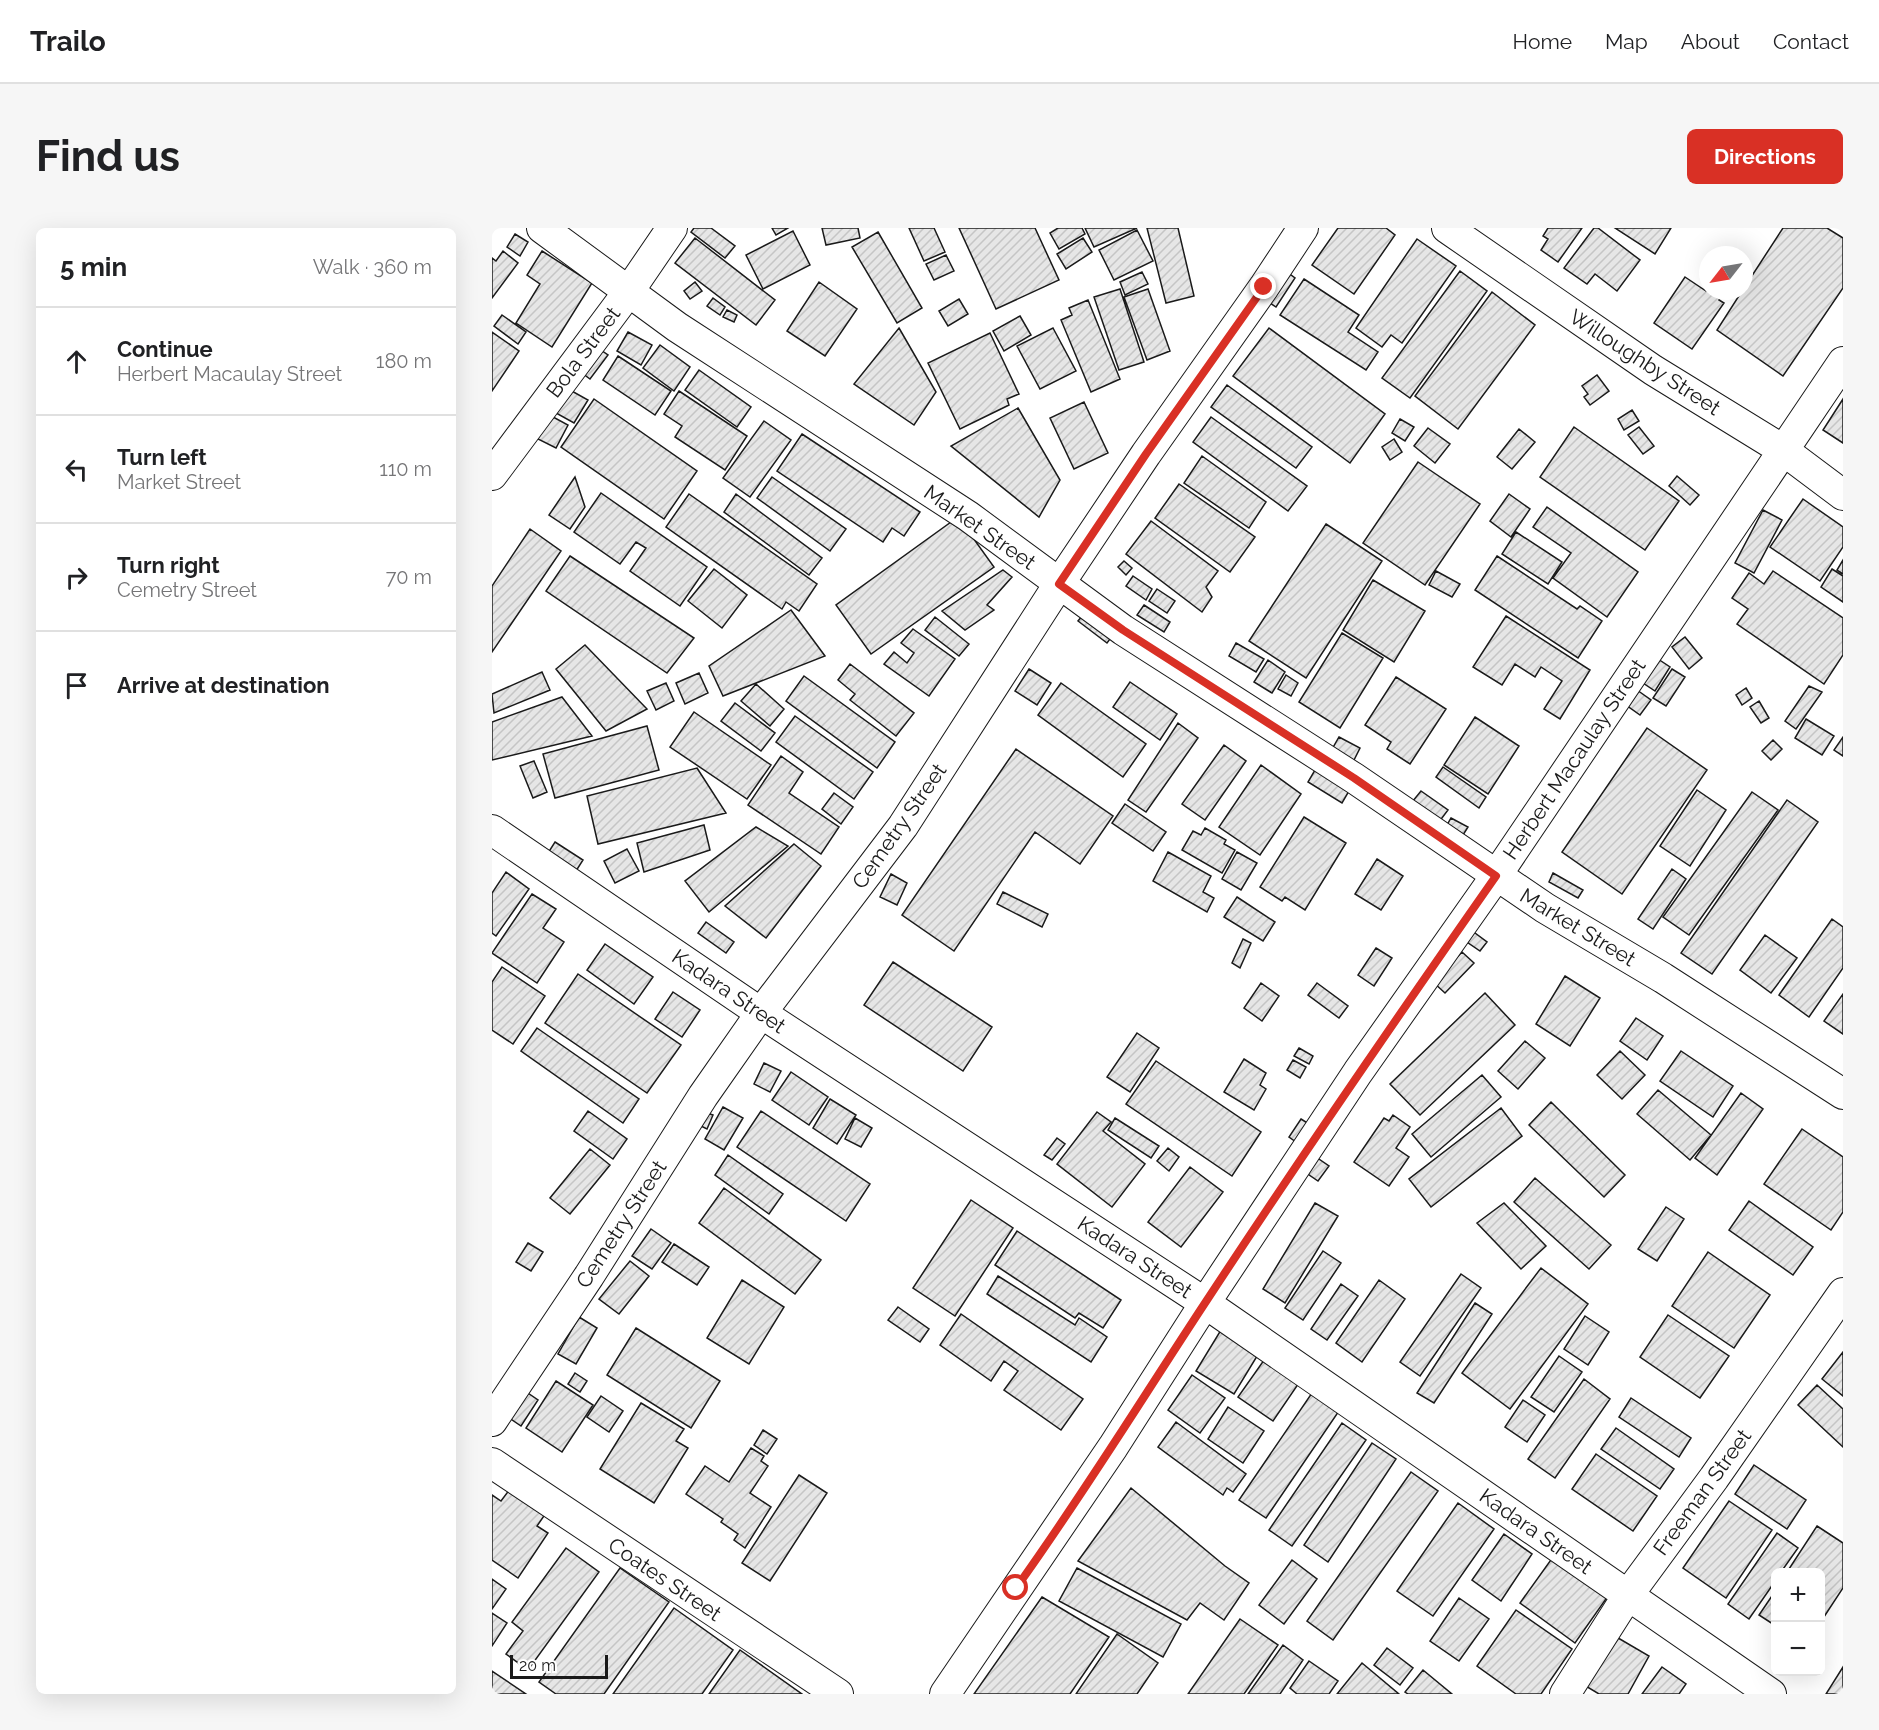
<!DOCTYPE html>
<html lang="en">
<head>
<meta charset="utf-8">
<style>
  body { margin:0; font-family:Raleway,sans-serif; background:#f6f6f6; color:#202124 }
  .controls { position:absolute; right:18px; bottom:18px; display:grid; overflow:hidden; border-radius:9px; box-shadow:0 6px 24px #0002 }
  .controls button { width:54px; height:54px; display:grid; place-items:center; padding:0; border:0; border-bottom:2px solid #e0e0e0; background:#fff; color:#202124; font:30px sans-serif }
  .compass { position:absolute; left:1207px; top:18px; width:54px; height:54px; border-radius:50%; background:#fff; box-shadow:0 6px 24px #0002; rotate:239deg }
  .scale { position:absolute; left:18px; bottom:15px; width:98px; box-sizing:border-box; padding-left:6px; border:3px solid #1a1a1a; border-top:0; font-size:16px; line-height:21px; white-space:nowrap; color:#1a1a1a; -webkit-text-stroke:4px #fff; paint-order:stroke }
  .stop { position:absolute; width:18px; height:18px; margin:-14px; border:4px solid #d93025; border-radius:50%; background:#fff }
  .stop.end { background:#d93025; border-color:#fff; box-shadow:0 2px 6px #0008 }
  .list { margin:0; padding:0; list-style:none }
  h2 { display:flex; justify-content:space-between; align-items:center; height:78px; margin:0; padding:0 24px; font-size:26px }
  h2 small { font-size:20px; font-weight:400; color:#757577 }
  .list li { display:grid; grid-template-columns:39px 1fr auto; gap:18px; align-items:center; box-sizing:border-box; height:108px; padding:0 24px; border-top:2px solid #e0e0e0 }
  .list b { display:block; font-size:22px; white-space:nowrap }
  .list p { margin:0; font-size:20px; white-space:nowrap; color:#757577 }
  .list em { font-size:20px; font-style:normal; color:#757577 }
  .icon { flex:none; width:33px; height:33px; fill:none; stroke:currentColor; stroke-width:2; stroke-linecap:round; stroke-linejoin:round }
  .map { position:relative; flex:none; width:1351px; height:1466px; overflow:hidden; border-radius:9px }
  header { display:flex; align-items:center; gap:36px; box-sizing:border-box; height:84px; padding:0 30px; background:#fff; border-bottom:2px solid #e0e0e0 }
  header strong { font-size:28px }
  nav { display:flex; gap:33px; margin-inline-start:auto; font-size:21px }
  .intro { display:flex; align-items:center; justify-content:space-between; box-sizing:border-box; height:144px; padding:0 36px }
  h1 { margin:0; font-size:42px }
  .button { padding:15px 27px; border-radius:9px; background:#d93025; color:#fff; font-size:21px; font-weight:700 }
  main { display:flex; gap:36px; padding:0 36px }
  aside { flex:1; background:#fff; border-radius:9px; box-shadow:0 6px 24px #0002 }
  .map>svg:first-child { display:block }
</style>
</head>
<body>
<header>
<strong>Trailo</strong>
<nav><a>Home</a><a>Map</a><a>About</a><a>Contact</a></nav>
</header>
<div class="intro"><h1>Find us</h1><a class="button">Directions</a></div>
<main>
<aside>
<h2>5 min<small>Walk · 360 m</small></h2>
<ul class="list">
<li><svg class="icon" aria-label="ahead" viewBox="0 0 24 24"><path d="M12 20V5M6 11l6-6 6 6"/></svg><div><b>Continue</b><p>Herbert Macaulay Street</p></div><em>180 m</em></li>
<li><svg class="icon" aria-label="left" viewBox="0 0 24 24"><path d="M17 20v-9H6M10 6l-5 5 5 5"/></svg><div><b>Turn left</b><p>Market Street</p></div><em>110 m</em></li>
<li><svg class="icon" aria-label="right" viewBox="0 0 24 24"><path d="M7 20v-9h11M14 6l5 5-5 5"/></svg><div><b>Turn right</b><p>Cemetry Street</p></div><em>70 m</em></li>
<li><svg class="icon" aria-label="arrive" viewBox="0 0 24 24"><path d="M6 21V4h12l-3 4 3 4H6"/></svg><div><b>Arrive at destination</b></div></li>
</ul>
</aside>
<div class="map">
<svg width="1351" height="1466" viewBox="0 0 1351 1466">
  <defs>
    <pattern id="building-hatch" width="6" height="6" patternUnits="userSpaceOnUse" patternTransform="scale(1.5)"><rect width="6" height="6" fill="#e6e6e6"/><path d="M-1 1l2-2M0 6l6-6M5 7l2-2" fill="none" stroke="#c5c5c5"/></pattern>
  </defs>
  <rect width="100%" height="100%" fill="#fff"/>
  <path fill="url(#building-hatch)" stroke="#1a1a1a" stroke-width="1.5" d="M202 0H219L243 18 233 30 199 4Z
    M280 0H296L284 7Z
    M330 0H366L368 10 334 17Z
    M417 0H442L453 24 432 33Z
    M467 0H543L567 52 504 81Z
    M566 0H590L593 6 567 21 558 5Z
    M593 0H645L602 19Z
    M655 0H686L702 68 674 75Z
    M846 0H894L903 7 862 66 820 37Z
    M1056 0H1090L1066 34 1049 22 1056 11 1051 8Z
    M1102 0H1106L1148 32 1125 63 1103 46 1095 56 1072 40Z
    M1123 0H1179L1163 26Z
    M1291 0H1335L1351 10V60L1291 148 1225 102 1250 63H1252V60Z
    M645 2 661 33 622 52 607 22Z
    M301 3 318 37 271 61 254 27Z
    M386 4 430 80 405 95 360 19Z
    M23 6 36 14 28 28 15 19Z
    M203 10 283 72 264 97 183 35Z
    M591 10 600 24 574 41 565 26Z
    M925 11 964 38 910 115 899 107 890 119 864 100Z
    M11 23 26 35 0 70V30L4 33Z
    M50 23 100 55 60 119 24 95 48 56 35 47Z
    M454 27 462 43 442 52 434 36Z
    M791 41 803 50 784 79 772 71Z
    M968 43 995 63 918 170 890 150Z
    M650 44 656 56 633 67 628 54Z
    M1193 49 1214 63 1216 60V63H1233L1227 72 1232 75 1200 121 1162 95Z
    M812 51 867 87 856 104 886 124 874 142 788 87Z
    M203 54 210 63 198 71 192 63Z
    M327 54 365 81 333 128 295 103Z
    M628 61 652 134 627 142 602 69Z
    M656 61 678 123 655 132 632 69Z
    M1000 64 1043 97 966 201 923 168Z
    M221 70 233 79 228 87 215 78Z
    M467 71 476 86 456 98 447 83Z
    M596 72 628 151 599 164 569 92 580 87 577 80Z
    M235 82 245 87 242 94 231 89Z
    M10 87 34 104 26 116 2 98Z
    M528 88 539 107 512 123 501 103Z
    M407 100 444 164 422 197 362 156Z
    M561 100 584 143 548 161 525 118Z
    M777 100 893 186 858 235 741 148Z
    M0 104 27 123 0 163Z
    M136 104 160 117 149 137 125 123Z
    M498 105 527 166 515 171 517 177 468 201 436 135Z
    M100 116 116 127 98 151 82 139Z
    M168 117 198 139 182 163 151 140Z
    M126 128 179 163 163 187 111 152Z
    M207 142 259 179 245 199 193 162Z
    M1105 147 1117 163 1098 177 1092 169 1096 166 1090 158Z
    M69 157 96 172 82 195 55 180Z
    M735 157 820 219 804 240 719 179Z
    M187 163 255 208 233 242 183 209 190 198 172 186Z
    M102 171 205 243 172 291 69 219Z
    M1351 171V215L1331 202Z
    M592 174 616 225 582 241 558 190Z
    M526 180 568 252 547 289 459 218Z
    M1140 182 1147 193 1132 202 1126 191Z
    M50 183 76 197 64 220 38 207Z
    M719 189 815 258 796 283 701 214Z
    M908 191 922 199 913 213 900 205Z
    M272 193 299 212 258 269 231 250Z
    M1082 199 1187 273 1153 322 1048 249Z
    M1147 199 1162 218 1151 226 1136 207Z
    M936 200 958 216 943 235 922 218Z
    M1027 201 1043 214 1020 241 1005 229Z
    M310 206 428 284 412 308 400 300 391 314 285 243Z
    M902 211 910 224 898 232 890 219Z
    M710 228 774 274 757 300 692 255Z
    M926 234 988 276 933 357 871 315Z
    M1185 248 1207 267 1198 277 1177 258Z
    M83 249 93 279 78 301 57 287Z
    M280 249 354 301 338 323 265 270Z
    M687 256 763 309 738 344 663 290Z
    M109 265 215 339 188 378 138 343 154 320 144 314 128 336 82 304Z
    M197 266 325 356 307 383 294 374 290 381 174 299Z
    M244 266 330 330 317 347 232 284Z
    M1017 266 1038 281 1019 309 998 293Z
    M1311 271 1351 299V319L1328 353 1278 319Z
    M1055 279 1146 344 1115 389 1061 350 1079 325 1041 299Z
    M1271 282 1290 292 1262 345 1243 335Z
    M466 289 502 339 379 426 344 377Z
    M659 293 726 343 714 359 720 369 710 384 634 326Z
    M834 296 890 333 814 450 757 413Z
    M38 301 69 323 0 424V358Z
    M1024 304 1070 334 1056 356 1010 326Z
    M78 328 202 410 175 445 54 363Z
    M1005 328 1085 381 1088 378 1110 393 1086 430 983 362Z
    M1351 332V346L1345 342Z
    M632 333 640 340 634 347 626 339Z
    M222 341 255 367 230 400 196 373Z
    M1340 341 1351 348V374L1329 359Z
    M511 342 520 349 495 377 502 382 473 402 450 383Z
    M944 343 968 356 960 369 937 357Z
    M1281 343 1351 390V427L1332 456 1245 396 1256 381 1240 370 1257 345 1272 356Z
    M641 348 660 361 654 372 634 358Z
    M881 352 933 383 902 434 851 402Z
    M665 361 683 373 675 385 657 373Z
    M652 377 678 394 672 404 645 387Z
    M596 381 624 403 615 415 586 393Z
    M299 382 333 428 231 468 217 438Z
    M1014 388 1098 442 1068 491 1052 481 1070 453 1049 439 1043 449 1023 436 1010 457 981 439Z
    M443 389 477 416 467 428 433 402Z
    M421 401 463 431 437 468 392 436 402 424 415 435 422 425 409 415Z
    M850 405 891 430 848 500 807 474Z
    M1193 409 1210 430 1197 441 1180 419Z
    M744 415 772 431 764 444 737 428Z
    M93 417 155 481 114 503 64 441Z
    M1163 429 1178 439 1163 463 1148 453Z
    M776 432 793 444 780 465 762 454Z
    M358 436 422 485 404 508 358 472 363 466 346 452Z
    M537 441 559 455 545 477 523 463Z
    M1180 441 1193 449 1174 478 1161 470Z
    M50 444 58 462 2 485 0 466Z
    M207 445 216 465 193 476 184 455Z
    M794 447 806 455 799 468 786 461Z
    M312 448 403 514 385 540 294 473Z
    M904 449 954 481 918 536 895 521 899 514 873 497Z
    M638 454 685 486 668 512 621 479Z
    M174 455 182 473 164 482 155 463Z
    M569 455 654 516 631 549 546 487Z
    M264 456 292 481 278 498 249 473Z
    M1317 458 1330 464 1304 501 1293 493Z
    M1254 460 1260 470 1250 477 1244 467Z
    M1145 462 1159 472 1148 487 1134 477Z
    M70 469 100 508 0 532V494Z
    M1267 473 1277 490 1269 495 1258 479Z
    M243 475 283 505 269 523 229 493Z
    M202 484 279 537 255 571 178 519Z
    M303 488 381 544 362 571 284 514Z
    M983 489 1027 518 996 566 952 537Z
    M1314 491 1342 508 1330 527 1303 510Z
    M686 495 706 510 654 584 636 572Z
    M155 498 167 542 63 570 51 526Z
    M1155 500 1215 542 1130 666 1070 624Z
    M847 509 868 520 861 534 839 523Z
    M1351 509V528L1342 522Z
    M1281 512 1290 521 1279 532 1270 523Z
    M732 517 754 533 713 592 690 576Z
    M524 521 621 588 588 636 543 604 462 723 410 687Z
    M289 528 311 544 297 565 347 599 329 626 256 577Z
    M42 533 55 564 41 570 28 538Z
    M769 537 809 566 768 627 727 599Z
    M951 539 994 569 987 580 944 549Z
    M205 540 234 585 106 616 95 568Z
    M823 542 857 563 850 575 816 554Z
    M1205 562 1234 582 1198 638 1168 618Z
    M929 563 956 582 947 594 920 574Z
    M1260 564 1286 582 1197 707 1171 689Z
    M342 565 361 579 349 596 330 581Z
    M1295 572 1326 594 1220 746 1189 725Z
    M633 576 674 604 661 623 620 595Z
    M812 589 854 615 813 682 793 669 790 673 768 659Z
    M959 590 976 599 971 607 955 597Z
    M212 597 218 622 152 644 145 615Z
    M264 599 296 618 217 684 193 653Z
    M713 600 734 612 732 616 743 622 730 645 690 622 701 603 709 607Z
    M63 614 91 632 84 643 56 625Z
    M302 616 329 638 274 710 233 678Z
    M135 621 147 643 123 655 112 633Z
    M676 624 719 648 711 664 722 670 715 684 661 653Z
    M745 624 765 635 749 662 730 651Z
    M885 631 911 648 889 682 863 666Z
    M1180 641 1194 651 1161 701 1146 691Z
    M14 644 37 661 4 708 0 705V665Z
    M1061 645 1091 662 1086 670 1057 654Z
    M399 646 415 655 405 677 388 669Z
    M511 664 556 686 550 699 505 676Z
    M40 666 64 681 51 700 72 714 45 755 0 725Z
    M745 669 783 694 771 713 732 689Z
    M1340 691 1351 699V740L1317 789 1287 767Z
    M214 694 242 714 234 725 206 705Z
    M979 702 995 714 988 723 972 712Z
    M1273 707 1305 730 1279 765 1248 742Z
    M751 711 759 715 748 740 740 735Z
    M113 716 161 749 142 776 95 742Z
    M884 720 900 730 882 758 866 747Z
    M970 724 982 735 953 765 941 754Z
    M401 734 500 799 471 843 372 777Z
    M10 739 53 768 21 816 0 802V754Z
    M86 746 189 817 155 865 53 795Z
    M1073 748 1108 770 1078 818 1044 796Z
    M769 755 787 768 770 793 752 780Z
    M825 755 856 778 847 790 816 767Z
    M181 764 208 782 190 809 163 791Z
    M993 765 1023 797 928 887 898 856Z
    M1351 766V806L1332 793Z
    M1144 790 1171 808 1155 832 1128 813Z
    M45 800 147 871 131 895 29 823Z
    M645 805 667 820 638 864 615 849Z
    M1033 813 1053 830 1026 861 1006 843Z
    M807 820 821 828 817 836 802 828Z
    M1128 823 1153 847 1130 871 1105 847Z
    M1189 823 1241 858 1221 889 1168 853Z
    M752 831 774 845 768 857 774 861 762 882 732 864Z
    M801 832 814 839 808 850 795 842Z
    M664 833 769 904 740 948 634 876Z
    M272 835 289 843 278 864 262 856Z
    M299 844 336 869 317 897 280 872Z
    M990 847 1009 869 939 929 920 906Z
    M1166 862 1219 907 1198 932 1145 886Z
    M1249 865 1271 881 1225 947 1203 930Z
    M338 871 364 887 345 916 321 900Z
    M1059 874 1133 947 1112 969 1037 897Z
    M231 879 251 890 232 922 213 911Z
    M1009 880 1030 908 939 979 917 951Z
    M96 883 135 911 121 931 82 903Z
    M209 883 221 887 215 901 205 896Z
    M269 883 378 956 354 993 245 919Z
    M605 884 619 894 611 903 653 936 620 979 565 936Z
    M901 887 918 899 904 920 917 929 897 958 862 934 892 890 897 893Z
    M363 890 380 900 369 919 353 911Z
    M623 890 667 918 659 930 616 902Z
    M809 891 817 896 804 914 797 909Z
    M1310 901 1351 929V984L1339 1002 1272 956Z
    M565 910 573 916 560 932 552 927Z
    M676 920 687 929 677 943 665 933Z
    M98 921 118 937 78 986 58 970Z
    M236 927 291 966 277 986 223 947Z
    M821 927 837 938 826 953 810 942Z
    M698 939 731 964 689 1019 656 994Z
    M1043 950 1119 1017 1097 1041 1022 974Z
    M232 960 329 1032 303 1066 207 995Z
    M479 972 521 1000 463 1088 421 1060Z
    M1257 973 1321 1019 1301 1047 1237 1002Z
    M823 975 846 988 793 1075 771 1061Z
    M1012 975 1054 1018 1029 1041 985 995Z
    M1174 979 1192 991 1165 1033 1146 1021Z
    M159 1001 179 1015 160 1041 140 1028Z
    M525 1003 629 1072 611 1100 587 1085 583 1090 503 1037Z
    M36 1015 51 1024 39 1043 24 1034Z
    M182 1016 217 1039 205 1057 170 1034Z
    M831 1023 849 1035 811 1092 793 1080Z
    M1216 1024 1278 1067 1242 1120 1180 1078Z
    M138 1033 157 1048 127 1086 107 1071Z
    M1049 1040 1096 1076 1018 1181 970 1145Z
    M969 1046 989 1060 928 1148 908 1134Z
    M506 1048 583 1097 587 1090 615 1109 599 1134 495 1066Z
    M250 1052 292 1079 257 1136 215 1110Z
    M887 1052 913 1071 870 1134 844 1115Z
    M849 1056 866 1068 835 1112 819 1101Z
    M983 1075 1000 1086 942 1175 925 1165Z
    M406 1079 437 1101 428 1114 396 1092Z
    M469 1086 591 1171 569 1202 512 1162 526 1143 512 1133 499 1153 448 1117Z
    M1176 1087 1237 1128 1208 1170 1148 1129Z
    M1093 1088 1117 1104 1096 1137 1072 1121Z
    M87 1089 105 1100 84 1136 66 1126Z
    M732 1097 770 1120 742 1166 704 1143Z
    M144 1100 228 1153 199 1200 115 1147Z
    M1351 1124V1168L1330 1151Z
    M777 1125 811 1149 781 1193 746 1169Z
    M1067 1128 1090 1144 1062 1184 1039 1169Z
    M83 1145 95 1153 88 1164 76 1156Z
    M700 1147 733 1170 708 1205 676 1182Z
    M1092 1151 1118 1171 1063 1250 1036 1231Z
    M64 1153 101 1177 70 1224 34 1200Z
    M1325 1157 1351 1181V1219L1306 1177Z
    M30 1161 46 1172 29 1198 13 1187Z
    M822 1162 849 1180 774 1290 747 1272Z
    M109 1168 131 1183 117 1204 95 1189Z
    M1139 1170 1199 1210 1187 1229 1127 1189Z
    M1031 1172 1053 1187 1035 1214 1013 1199Z
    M149 1175 192 1201 184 1213 196 1220 162 1275 108 1241Z
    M736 1179 772 1203 751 1235 716 1211Z
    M684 1194 754 1246 741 1264 735 1260 731 1267 666 1219Z
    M850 1195 874 1212 800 1318 777 1302Z
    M1124 1200 1182 1241 1168 1261 1109 1221Z
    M271 1202 285 1211 275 1226 262 1217Z
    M880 1215 904 1231 836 1334 812 1317Z
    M259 1220 272 1228 269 1233 276 1238 258 1265 279 1279 253 1320 242 1312 246 1306 229 1294 231 1291 194 1266 213 1238 237 1254Z
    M1104 1226 1165 1268 1141 1303 1080 1261Z
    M1262 1237 1314 1272 1295 1301 1243 1266Z
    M919 1244 946 1263 841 1412 815 1393Z
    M307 1247 335 1265 278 1353 250 1335Z
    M639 1260 733 1338 757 1355 732 1392 708 1375 695 1392 586 1333Z
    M18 1261 54 1285 45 1298 56 1305 26 1350 0 1332V1267L9 1273Z
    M1237 1273 1280 1302 1234 1370 1191 1340Z
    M966 1275 1002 1301 941 1388 905 1363Z
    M1325 1298 1351 1315V1360L1328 1395V1344H1295Z
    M1285 1305 1306 1320 1289 1344H1284V1352L1257 1391 1236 1376Z
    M1012 1306 1040 1326 1009 1373 980 1352Z
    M74 1320 107 1344 36 1442 14 1426 31 1403 20 1394Z
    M1066 1322 1121 1361 1083 1415 1028 1375Z
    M800 1332 825 1351 792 1396 767 1377Z
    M128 1340 177 1374 112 1466H64L47 1454Z
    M585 1340 689 1396 671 1429 567 1373Z
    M0 1351 14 1361 0 1381Z
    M1284 1362V1398L1267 1387Z
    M550 1369 617 1409 578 1466H482Z
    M967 1370 997 1391 967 1433 938 1413Z
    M182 1380 241 1422 210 1466H121Z
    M1024 1382 1080 1421 1049 1466H1024L985 1438Z
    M0 1385 15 1395 0 1418Z
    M748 1391 786 1417 752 1466H696Z
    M625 1406 666 1435 645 1466H584Z
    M1121 1407 1157 1428 1136 1466H1107L1092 1457Z
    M791 1417 811 1432 788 1466H756Z
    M895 1420 921 1440 908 1457 882 1437Z
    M248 1422 310 1466H217Z
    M817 1433 846 1453 837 1466H805L798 1460Z
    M870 1435 907 1466H845Z
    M1170 1439 1194 1456 1187 1466H1150Z
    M1351 1439V1466H1334Z
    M931 1442 960 1466H916L913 1464Z
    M0 1443 34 1466H0Z"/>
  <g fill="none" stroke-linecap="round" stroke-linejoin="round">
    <defs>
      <path id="street" d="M50 0 185 99 476 288 631 402 862 550 1053 680 1171 750 1351 866
        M955 0 1161 142 1291 222 1351 267
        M0 247 137 63 180 0
        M0 602 269 785 713 1075 1279 1466
        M0 1193 97 1048 211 868 269 785 411 598 567 356 654 226 772 59 811 0
        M0 1235 346 1466
        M453 1466 621 1219 713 1075 866 844 1004 648 1351 134
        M1073 1466 1136 1367 1222 1250 1351 1065"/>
    </defs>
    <use href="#street" stroke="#1a1a1a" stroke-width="32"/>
    <use href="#street" stroke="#fff" stroke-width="30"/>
  </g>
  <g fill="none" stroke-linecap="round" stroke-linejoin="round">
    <path stroke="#d93025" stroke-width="8" d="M524 1360C591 1267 651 1169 715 1072 809 929 906 788 1004 648L862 550 631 402 567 356 654 226 772 59"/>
  </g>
  <g text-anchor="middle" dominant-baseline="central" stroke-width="4.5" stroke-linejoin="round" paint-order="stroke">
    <g font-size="21" fill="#1a1a1a" stroke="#fff">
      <text transform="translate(91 124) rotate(-53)">Bola Street</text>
      <text transform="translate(1153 134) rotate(33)">Willoughby Street</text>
      <text transform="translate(488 299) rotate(35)">Market Street</text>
      <text transform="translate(1082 531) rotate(-56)">Herbert Macaulay Street</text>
      <text transform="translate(407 598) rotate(-55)">Cemetry Street</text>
      <text transform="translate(1086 699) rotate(31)">Market Street</text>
      <text transform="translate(237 763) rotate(34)">Kadara Street</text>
      <text transform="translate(129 996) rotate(-57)">Cemetry Street</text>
      <text transform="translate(643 1029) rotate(33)">Kadara Street</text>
      <text transform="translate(1210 1264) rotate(-54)">Freeman Street</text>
      <text transform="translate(1044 1303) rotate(35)">Kadara Street</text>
      <text transform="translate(173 1351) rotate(34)">Coates Street</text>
    </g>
  </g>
</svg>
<div class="controls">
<button>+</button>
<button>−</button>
</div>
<svg class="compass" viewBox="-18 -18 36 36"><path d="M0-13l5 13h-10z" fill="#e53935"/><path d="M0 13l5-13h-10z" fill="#757577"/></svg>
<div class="scale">20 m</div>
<div class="stop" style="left:524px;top:1360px"></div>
<div class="stop end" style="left:772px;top:59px"></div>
</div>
</main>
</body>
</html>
